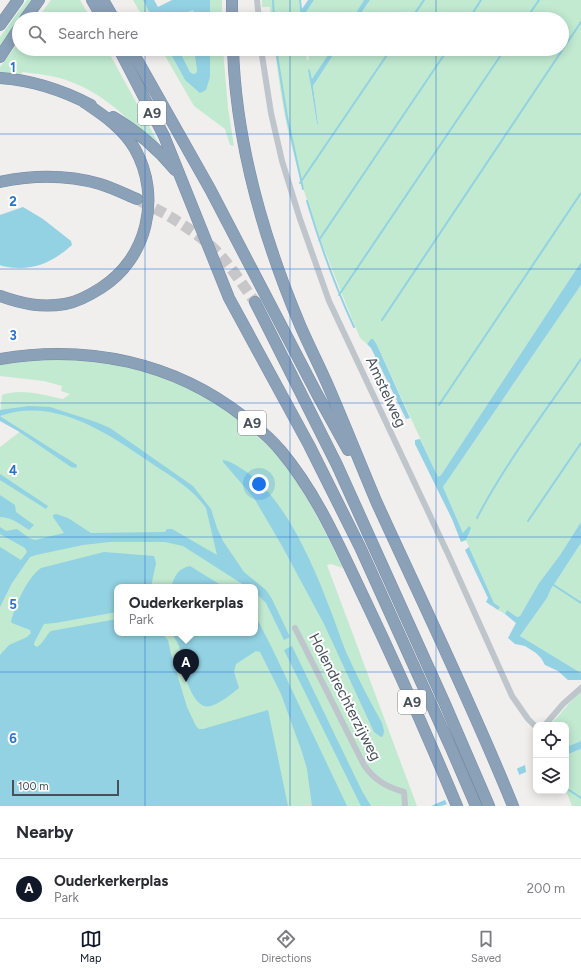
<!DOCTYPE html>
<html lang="en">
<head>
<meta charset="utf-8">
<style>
  body { margin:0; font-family:Figtree,sans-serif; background:#f2f2f3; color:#2b2b33 }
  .controls { position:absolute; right:12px; bottom:12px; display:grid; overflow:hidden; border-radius:8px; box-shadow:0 2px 10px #0003 }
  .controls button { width:36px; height:36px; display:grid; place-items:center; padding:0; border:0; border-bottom:1px solid #e1e1e2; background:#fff; color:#2b2b33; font:20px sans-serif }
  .scale { position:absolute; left:12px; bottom:10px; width:107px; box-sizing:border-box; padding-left:4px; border:2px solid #48515a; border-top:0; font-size:11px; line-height:14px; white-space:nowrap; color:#48515a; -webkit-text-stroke:3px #fff; paint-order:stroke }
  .you { position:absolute; left:259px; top:484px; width:14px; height:14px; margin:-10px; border:3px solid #fff; border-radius:50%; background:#1a73e8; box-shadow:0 0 0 6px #1a73e833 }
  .badge { display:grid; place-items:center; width:26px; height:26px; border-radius:50%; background:#111827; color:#fff; font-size:13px; font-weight:700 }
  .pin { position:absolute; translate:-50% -33px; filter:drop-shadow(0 1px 2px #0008) }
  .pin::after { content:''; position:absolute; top:21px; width:14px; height:12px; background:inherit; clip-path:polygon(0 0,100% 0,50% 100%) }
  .popup { position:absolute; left:114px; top:584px; width:144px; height:52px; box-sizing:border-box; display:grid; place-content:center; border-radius:8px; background:#fff; filter:drop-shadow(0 1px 3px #0005); font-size:13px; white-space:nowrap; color:#7c7c81 }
  .popup b { font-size:15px; color:#2b2b33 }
  .popup::after { content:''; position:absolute; left:50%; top:100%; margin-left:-8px; border:8px solid transparent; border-top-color:#fff }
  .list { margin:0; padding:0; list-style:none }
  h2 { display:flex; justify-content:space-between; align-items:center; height:52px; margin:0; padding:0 16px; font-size:17px }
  h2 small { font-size:13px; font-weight:400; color:#7c7c81 }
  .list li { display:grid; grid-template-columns:26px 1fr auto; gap:12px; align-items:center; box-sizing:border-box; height:60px; padding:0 16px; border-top:1px solid #e1e1e2 }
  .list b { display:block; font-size:15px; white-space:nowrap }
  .list p { margin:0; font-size:13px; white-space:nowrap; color:#7c7c81 }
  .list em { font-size:13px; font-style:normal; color:#7c7c81 }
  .icon { flex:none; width:22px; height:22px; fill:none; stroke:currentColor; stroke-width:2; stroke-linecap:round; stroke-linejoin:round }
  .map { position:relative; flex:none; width:581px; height:806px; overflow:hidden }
  .search { position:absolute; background:#fff; box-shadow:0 2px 10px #0003; left:12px; right:12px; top:12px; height:44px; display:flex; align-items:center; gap:10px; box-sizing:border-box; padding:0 14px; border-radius:22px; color:#7c7c81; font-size:15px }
  .sheet { height:112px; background:#fff }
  nav { display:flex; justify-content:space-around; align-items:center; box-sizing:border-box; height:56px; border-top:1px solid #e1e1e2; background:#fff; font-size:11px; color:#7c7c81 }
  nav a { display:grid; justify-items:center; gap:2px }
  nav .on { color:#111827 }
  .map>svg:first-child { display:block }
</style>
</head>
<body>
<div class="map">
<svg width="581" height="806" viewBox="0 0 581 806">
  <rect width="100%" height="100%" fill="#f1eeee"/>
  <path fill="#c1ead1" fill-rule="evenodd" d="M27 0H37L24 19H19V26L0 52V37Z
    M51 0H80L91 19H37Z
    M133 0H143L153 19H144Z
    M210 0H222V19H210Z
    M262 0H299L301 19H271L270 7H262Z
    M314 0H364L352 19H304V15Z
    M370 0H581V262L441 475 438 477 377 345 371 339 367 344 360 338C335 277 309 216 293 151 284 117 279 84 275 49H305L307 60H309L307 49H332L312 80 310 70V83L317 124 318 123 313 86 337 49H562V19H357Z
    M193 10 195 19H173Z
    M19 42V49H107L162 150C131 123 106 93 66 80 52 75 37 74 23 72H22L19 85 0 84V67Z
    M161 49H168L185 80 210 77V49H223L228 108 234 146 230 145 225 129 194 106Z
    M194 49 197 71 196 73 193 74 190 72 182 56Z
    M581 285V522L560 555 539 583 520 616 517 617 507 610 505 614 498 610 500 607 494 603 466 540 467 535 463 533 443 487Z
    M36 360C63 360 89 359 115 364 160 373 204 393 241 420 248 426 254 433 260 439 266 444 273 450 278 456 305 490 324 529 343 568L331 564 327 565 417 806H0V447L22 430 0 416 2 395C22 388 43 395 63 399L70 394 61 391 62 386 44 381 0 376V365ZM117 587H255V633H117Z
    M581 543V673L520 636 547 598 551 589Z
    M581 691V741L566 747V725H550C561 714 570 701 581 691Z
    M581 749V806H572L566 791V755Z"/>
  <path fill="#92d2e3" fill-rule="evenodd" d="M143 0H154L158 7 172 0H210V19H195L193 10 173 19H153Z
    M299 0H301L302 9 308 0H314L304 15V19H301Z
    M364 0H370L357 19H352Z
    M168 49H210V77L206 90 200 93 185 80ZM194 49 197 71 196 73 193 74 190 72 182 56Z
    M332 49H337L313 86 318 124H317L308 69 310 70 312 79Z
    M23 207 43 219 71 241 72 245C51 264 30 272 2 266L0 265V215Z
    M581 262V285L443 487 463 533 469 526 471 528 466 540 461 542 452 519 415 444V440L420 439 438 477 441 475Z
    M371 339H373L377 345 410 418 406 419 371 348 367 344Z
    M29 406 50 407 96 422 110 428 193 486 211 509 217 528 223 541 244 572 266 590 272 599 290 637 284 640 266 603 255 592V587H247L183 546 165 542H110L83 545 36 555 30 557 12 583 0 607V547L21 560 27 552 25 548 0 534V527L6 531 17 529 29 538 35 540 64 533 53 517V515L56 514 68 518 91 533 165 532 167 529H172L217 555 206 508C193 489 172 477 154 465 110 435 56 396 0 416L77 465 76 468 71 467 18 431 0 421V410Z
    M223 460C230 461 236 465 242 469 284 495 313 564 330 609 336 623 340 638 346 652 357 676 369 700 382 723L384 731 383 736 381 737 374 732 324 624 282 546 254 498 223 462Z
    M0 474 48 506 46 509 0 480Z
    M0 495 15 505 16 512 34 525 29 530C20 524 11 517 0 517Z
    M581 522V543L551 589 547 598 520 636 581 673V680H568L558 671 545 665 541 658 536 653 525 646 515 644 508 638 516 623 505 614 507 610 517 617 520 616 539 583 560 555Z
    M469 547 494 603 500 607 498 610 486 602 488 598 465 550Z
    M104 552 154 556 156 563 151 587H117V612L55 623 44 624 34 643V645L37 647C44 643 45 636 51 631L117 619V633H161L168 640 171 654 187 707 196 726 199 729H203L268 710 288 806H0V655L9 645 27 637 31 633 30 630 12 623 11 622C15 605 27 578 41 568Z
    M190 566 224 587H171C175 576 177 569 190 566Z
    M255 615 272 648 347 806H312L307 769 302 752 281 694 260 652 256 651 236 664 234 672 239 688C231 694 221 703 211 706 194 711 185 677 182 664 181 658 181 652 179 646 177 641 174 637 171 633H255Z
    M292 646 362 791 371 806H361L360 804 284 650Z
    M581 741V749L566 755V747Z
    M525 765 526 772 461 800 441 806H431Z"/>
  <path fill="#f1eeee" d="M516 766 520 777 462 802 447 805 444 797Z"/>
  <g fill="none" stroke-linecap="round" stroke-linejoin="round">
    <path stroke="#92d2e3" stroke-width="2" d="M273 0 274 19
      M411 19 424 0
      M469 19 481 0
      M526 19 539 0
      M276 49 287 117 303 189
      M300 183 391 49
      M307 201C320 244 335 286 354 327
      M319 240 448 49
      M339 295 505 49
      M382 320 581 22
      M439 405 581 193
      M477 518C506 462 546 411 581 359
      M528 521 581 443
      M552 584 581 603
      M566 788 581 798"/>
    <path stroke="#c7c7c9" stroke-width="11" stroke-dasharray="11 5.5" stroke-linecap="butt" d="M140 201C166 213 190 228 211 246 226 259 243 285 255 302"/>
    <defs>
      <path id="highway" d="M92 0 103 19
        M103 0 114 19
        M232 0V19
        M25 19 39 0
        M0 25 18 0
        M119 49 164 136 229 298 309 445 360 547 451 748 476 806
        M131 49 210 189 317 394 348 450
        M233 49C236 144 263 237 300 325 309 346 320 367 329 388 345 425 360 463 376 501 422 602 471 702 513 806
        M0 57 19 28
        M0 78C32 80 62 90 91 105
        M113 117C137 131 157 148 175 170
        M0 182C33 175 68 175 100 184 113 188 125 194 137 199
        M0 296C22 304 42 308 65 304 78 302 90 295 101 288 147 259 162 197 135 149 123 128 103 115 84 102
        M255 302 337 465 445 704 489 806
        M0 359C87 344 174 362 244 417 257 427 270 438 281 451 318 495 341 550 366 602 398 669 428 737 457 806"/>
    </defs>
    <use href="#highway" stroke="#768ca4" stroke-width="12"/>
    <path stroke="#bec6cc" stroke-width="6" d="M257 0 259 19
      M261 49 271 113 282 161 300 219 329 301 449 556 512 696 528 719 536 727
      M295 628 364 765C374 780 387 787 404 792L405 806
      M545 725 563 704 581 688"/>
    <use href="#highway" stroke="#8ba1b8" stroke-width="11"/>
  </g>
  <path fill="none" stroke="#2a72cf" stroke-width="1" stroke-opacity="0.55" d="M145 0V19M290 0V19M436 0V19M145 49V806M290 49V806M436 49V806M0 134H581M0 269H581M0 403H581M0 537H581M0 672H581"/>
  <g text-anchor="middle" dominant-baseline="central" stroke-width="4" stroke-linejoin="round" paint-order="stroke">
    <g fill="#fff" stroke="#7f858c" stroke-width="1">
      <rect x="138" y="101" width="28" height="24" rx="3"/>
      <rect x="238" y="411" width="28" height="24" rx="3"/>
      <rect x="398" y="690" width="28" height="24" rx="3"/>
    </g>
    <g font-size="14" font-weight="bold" fill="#48515a">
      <text x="152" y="113">A9</text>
      <text x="252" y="423">A9</text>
      <text x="412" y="702">A9</text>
    </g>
    <g font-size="15" fill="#48515a" stroke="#fff">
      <text transform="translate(386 392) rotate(65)">Amstelweg</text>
      <text transform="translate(345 697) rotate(63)">Holendrechterzijweg</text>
    </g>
  </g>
  <g font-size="13" text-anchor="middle" font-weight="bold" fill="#2a72cf" stroke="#fff" stroke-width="4" stroke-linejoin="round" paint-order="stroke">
    <text x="13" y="72">1</text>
    <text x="13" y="206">2</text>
    <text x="13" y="340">3</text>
    <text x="13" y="475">4</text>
    <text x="13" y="609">5</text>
    <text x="13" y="743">6</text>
  </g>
</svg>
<div class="controls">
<button><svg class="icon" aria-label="locate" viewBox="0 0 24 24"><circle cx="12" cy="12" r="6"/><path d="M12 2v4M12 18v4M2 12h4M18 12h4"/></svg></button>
<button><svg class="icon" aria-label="layers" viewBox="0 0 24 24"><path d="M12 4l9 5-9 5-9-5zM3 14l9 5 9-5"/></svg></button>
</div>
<div class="scale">100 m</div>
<div class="you"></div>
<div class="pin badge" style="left:186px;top:682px">A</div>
<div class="popup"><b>Ouderkerkerplas</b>Park</div>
<div class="search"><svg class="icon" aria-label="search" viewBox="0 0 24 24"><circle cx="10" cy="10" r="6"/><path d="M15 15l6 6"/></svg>Search here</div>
</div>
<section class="sheet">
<h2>Nearby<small></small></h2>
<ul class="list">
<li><span class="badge">A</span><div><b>Ouderkerkerplas</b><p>Park</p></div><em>200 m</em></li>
</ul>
</section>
<nav>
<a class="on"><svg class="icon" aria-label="map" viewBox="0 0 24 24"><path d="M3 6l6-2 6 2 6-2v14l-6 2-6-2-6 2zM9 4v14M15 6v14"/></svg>Map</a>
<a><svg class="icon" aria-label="directions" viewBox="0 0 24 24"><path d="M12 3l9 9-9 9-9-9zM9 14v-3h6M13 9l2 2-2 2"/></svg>Directions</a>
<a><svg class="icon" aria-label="saved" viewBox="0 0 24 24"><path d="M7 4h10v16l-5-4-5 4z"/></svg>Saved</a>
</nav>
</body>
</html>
